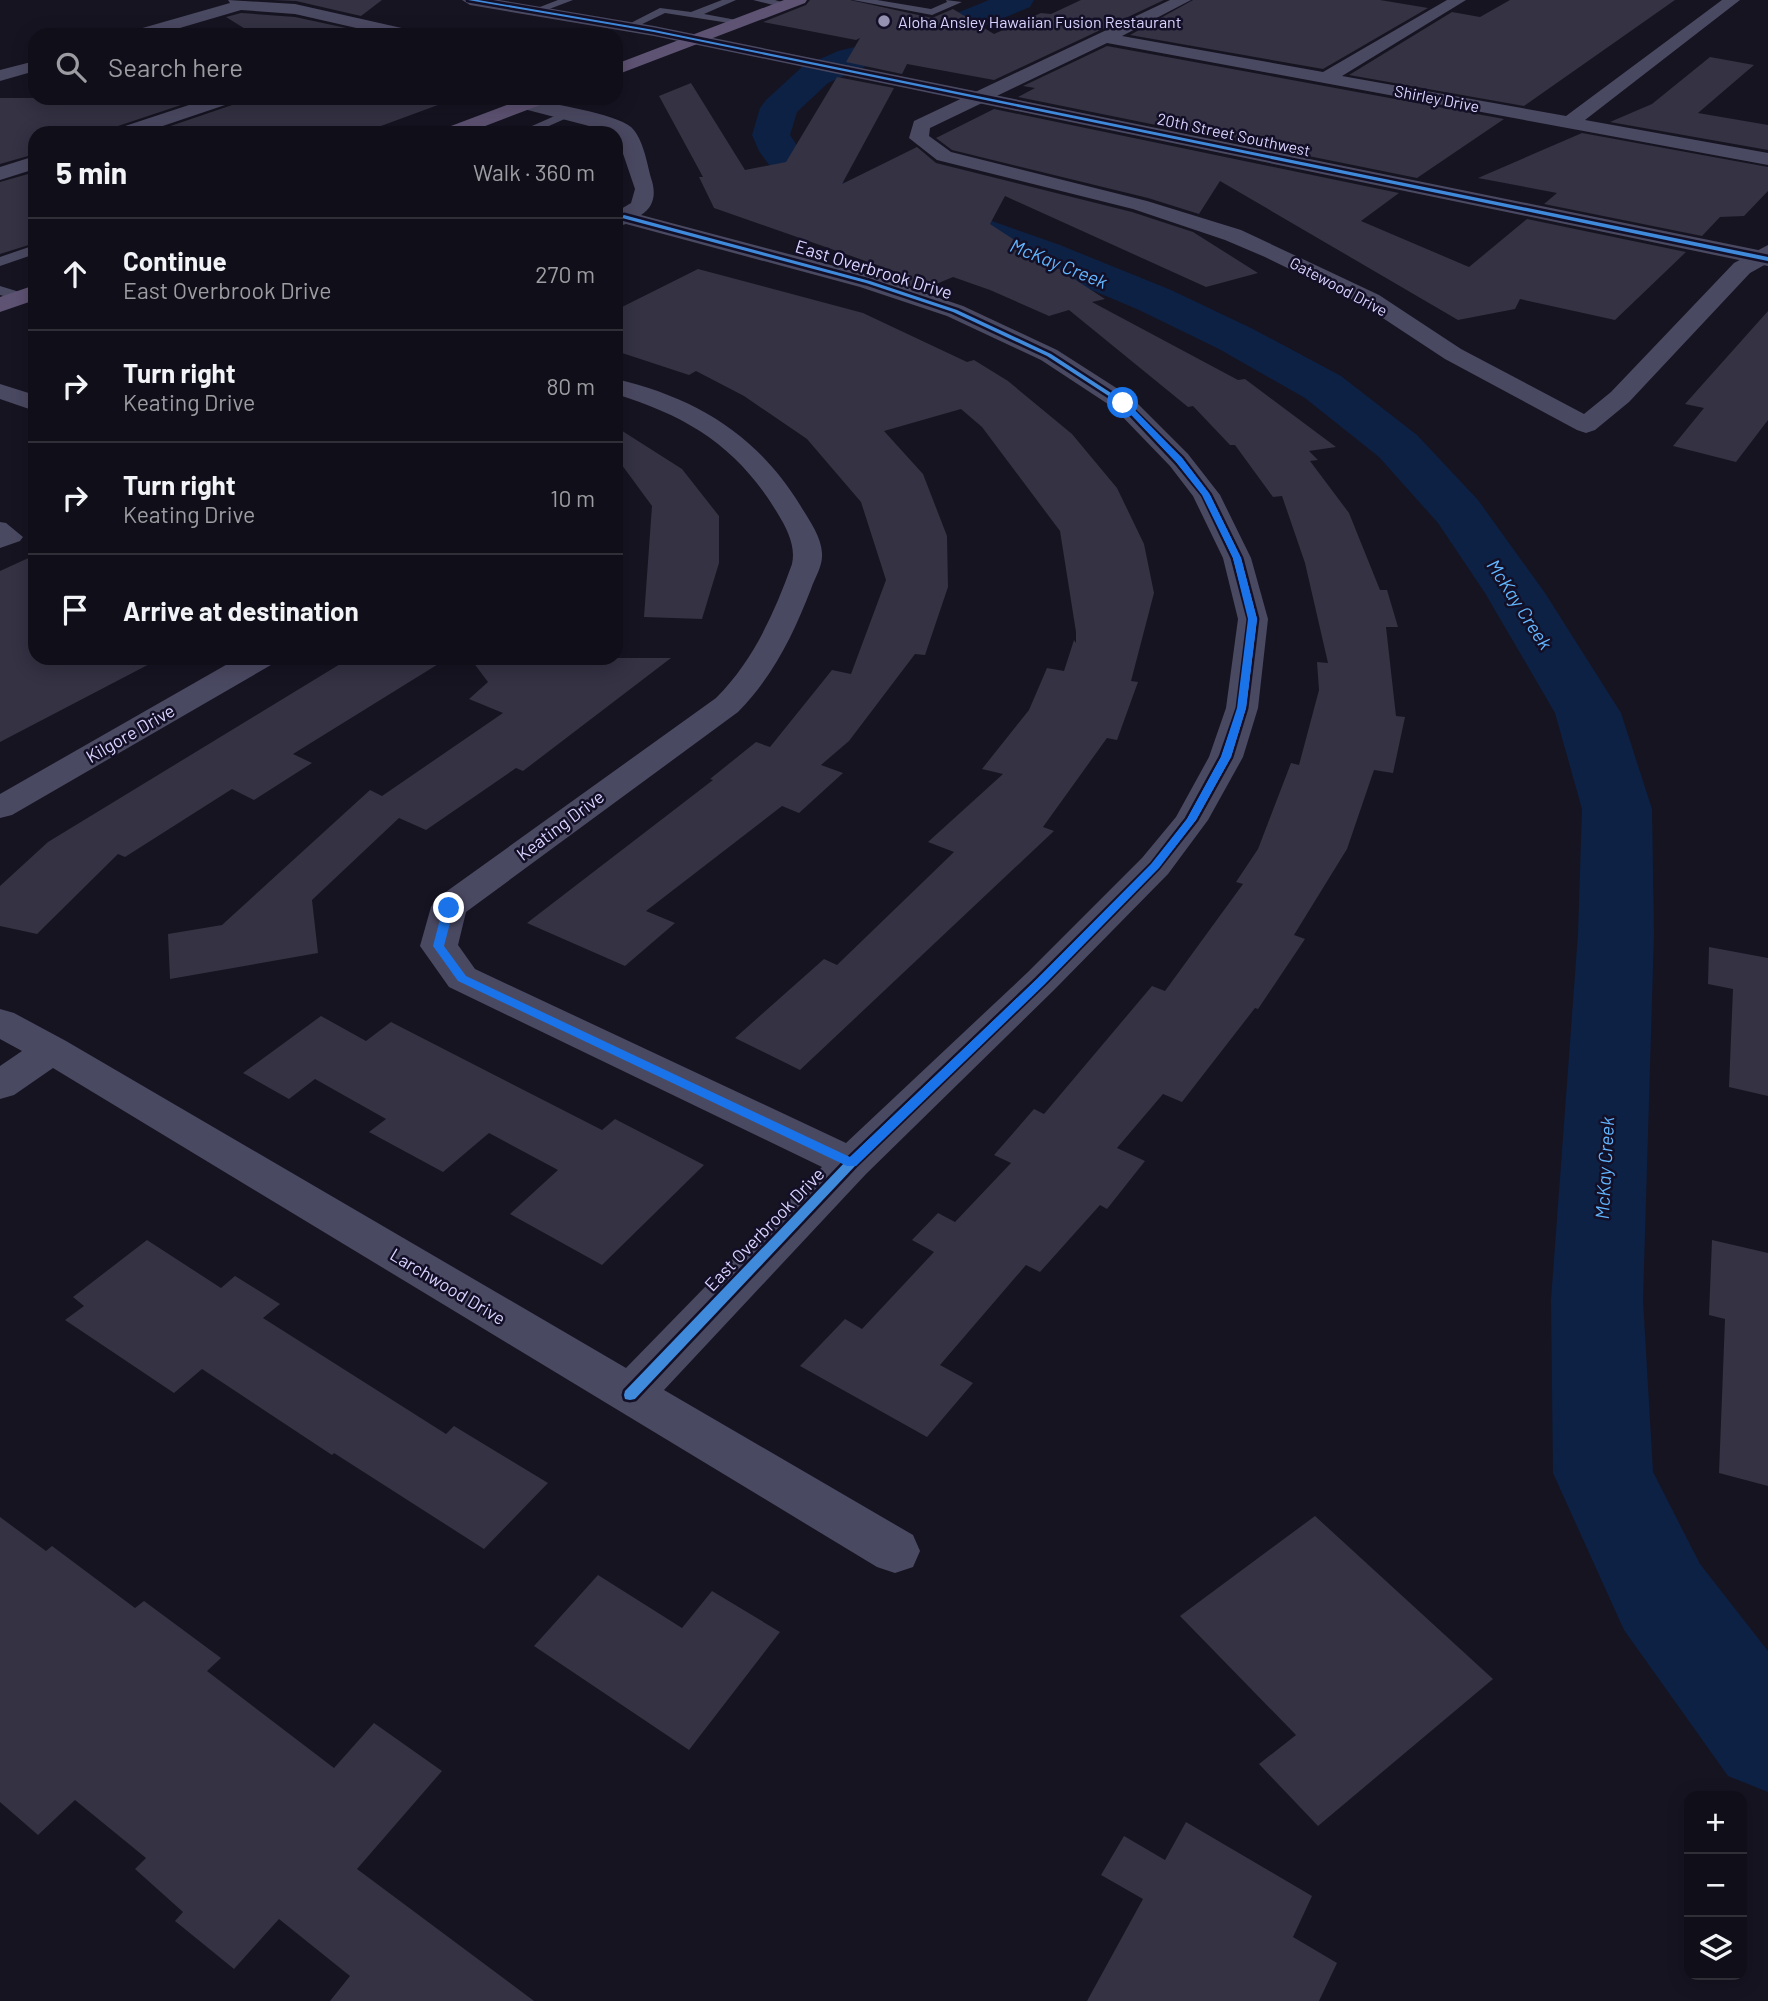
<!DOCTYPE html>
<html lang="en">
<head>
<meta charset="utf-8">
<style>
  body { margin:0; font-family:Barlow,sans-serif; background:#1e1d26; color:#f1f3f6 }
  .controls { position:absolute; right:21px; bottom:21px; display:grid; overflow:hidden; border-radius:14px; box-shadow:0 4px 18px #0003 }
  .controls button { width:63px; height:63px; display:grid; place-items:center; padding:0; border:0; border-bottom:2px solid #302f38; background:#100f19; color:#f1f3f6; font:35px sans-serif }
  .stop { position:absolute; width:21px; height:21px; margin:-16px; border:5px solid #1a73e8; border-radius:50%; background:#fff }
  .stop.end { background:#1a73e8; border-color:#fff; box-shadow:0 2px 7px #0008 }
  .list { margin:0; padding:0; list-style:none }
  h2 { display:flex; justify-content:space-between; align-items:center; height:91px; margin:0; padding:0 28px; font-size:30px }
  h2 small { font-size:23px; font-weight:400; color:#9c9ca2 }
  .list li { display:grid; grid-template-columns:46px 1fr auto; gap:21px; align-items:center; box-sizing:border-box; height:112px; padding:0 28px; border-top:2px solid #302f38 }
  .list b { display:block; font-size:26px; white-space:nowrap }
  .list p { margin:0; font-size:23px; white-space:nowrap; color:#9c9ca2 }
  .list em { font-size:23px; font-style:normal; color:#9c9ca2 }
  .icon { flex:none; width:38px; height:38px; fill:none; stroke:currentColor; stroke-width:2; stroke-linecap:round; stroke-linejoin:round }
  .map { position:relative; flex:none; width:1768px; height:2001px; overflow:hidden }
  .search { position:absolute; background:#100f19; box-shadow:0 4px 18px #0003; left:28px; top:28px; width:595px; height:77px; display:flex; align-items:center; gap:18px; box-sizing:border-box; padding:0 24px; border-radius:21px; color:#9c9ca2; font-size:26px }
  .panel { position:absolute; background:#100f19; box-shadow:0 4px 18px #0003; left:28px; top:126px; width:595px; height:539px; border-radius:21px }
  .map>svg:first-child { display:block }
</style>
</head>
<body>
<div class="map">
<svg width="1768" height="2001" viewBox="0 0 1768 2001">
  <rect width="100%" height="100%" fill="#161421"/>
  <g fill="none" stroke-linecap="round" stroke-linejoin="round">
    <path fill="#0d2144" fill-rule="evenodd" d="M989 0H1034L1030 7 924 51 864 67 828 83 797 112 790 135 811 166 842 182 989 220 1060 245 1171 290 1253 329 1341 376 1417 435 1478 500 1545 593 1621 713 1652 809 1654 934 1643 1300 1653 1472 1700 1564 1768 1651V1792L1728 1776 1624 1630 1553 1473 1551 1300 1578 934 1582 809 1555 713 1485 593 1438 523 1379 457 1305 398 1219 349 1139 310 1028 263 959 238 812 200 783 184 759 151 752 135 760 108 766 100 802 67 838 51 900 36Z"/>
  </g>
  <path fill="#343243" d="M272 0H382L361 16 296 1Z
    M810 0H850L932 18 953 9 994 34 1041 13 1051 14 1081 0H1164L994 80 907 64 902 74 846 62 860 38 856 40 763 22 806 5Z
    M1193 0H1380L1428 8 1323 69 1130 35Z
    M1510 0H1675L1524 106 1349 75 1452 12 1480 17Z
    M241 13 295 17 346 28 338 35H255L226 17Z
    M1107 46 1504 119 1417 178 1018 97 1035 88 1023 86Z
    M1710 57 1754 65 1698 113 1768 125V150L1610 122 1652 104Z
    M837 77 894 88 842 184 917 147 936 163 1132 212 1193 232 1258 273 1206 287 1005 196 990 224 1105 299 1092 302 1238 380 1245 379 1336 447 1309 451 1318 460 1310 461 1349 513 1380 590H1387L1398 627H1386L1396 716 1405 717 1393 773 1374 770 1347 849 1294 935 1305 939 1258 1009 1255 1008 1182 1102 1163 1094 1117 1148 1145 1161 1107 1209 1100 1205 1040 1272 1026 1265 940 1365 973 1383 927 1437 800 1366 845 1319 862 1329 934 1252 912 1240 938 1213 955 1222 1011 1163 994 1155 1034 1109 1044 1114 1152 986 1165 991 1243 884 1236 882 1258 849 1291 763 1299 765 1319 690 1317 662 1328 663 1305 563 1282 496 1273 497 1235 445H1230L1193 406 1188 407 1069 310 1049 316 990 290 953 277 922 290 894 280 897 272 714 208 699 177H703L659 96 691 83 745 170 786 162Z
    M0 98H202L115 127 110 133H35V154L0 164Z
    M240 98H445L446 102 362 133H150L235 104Z
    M994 109 1399 193 1361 221 1469 267 1527 219 1686 252 1615 320 1520 299 1515 309 1458 320 1220 181 1199 214 1148 198 952 150 936 138Z
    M1582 133 1768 167V191L1744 216 1720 217 1702 236 1544 204 1557 193 1478 178Z
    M35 172V243L0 254V182Z
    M698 269 863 313 967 362 974 360 1008 381 1072 434 1117 488 1144 544 1154 593 1131 681 1138 682 1117 740 1107 738 1043 827 1054 831 800 1070 735 1038 824 959 837 965 954 852 928 842 1003 774 982 769 1029 710 1047 668 1064 671 1074 640 1076 643V632L1060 531 982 427 961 409 884 431 923 474 947 536 948 587 925 655 915 654 849 741 821 765 843 773 799 813 782 806 646 911 675 923 625 966 527 923 713 780 710 779 756 742 770 747 832 670 851 674 886 580 861 502 807 439 744 396 696 371 689 375 616 351V310Z
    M1768 311V420L1736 462 1673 446 1704 408 1685 404Z
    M616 427 682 469 719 516V563L702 619 644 617 652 506 616 457Z
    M35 555V658H161L0 742V571Z
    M350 658H448L293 754 312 763 254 800 232 789 125 857 118 854 37 934 0 926V886L48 842Z
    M470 658H671L523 771 516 768 426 830 399 818 312 900 318 953 170 979 168 934 222 925 370 790 382 796 503 713 469 699 488 682Z
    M1709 947 1768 958V1096L1729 1087 1733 989 1708 984Z
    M321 1016 366 1041 391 1022 602 1130 615 1119 704 1165 602 1265 510 1214 558 1170 489 1133 443 1172 369 1132 386 1119 315 1079 289 1099 243 1073Z
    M147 1240 221 1288 235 1276 280 1304 263 1318 446 1434 454 1426 548 1483 484 1549 334 1453 332 1455 202 1369 174 1393 65 1320 84 1306 73 1297Z
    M1712 1240 1768 1253V1486L1719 1473 1725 1319 1709 1315Z
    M1315 1516 1493 1679 1318 1826 1259 1764 1296 1735 1180 1616Z
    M0 1517 46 1551 52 1546 135 1608 144 1601 221 1658 207 1671 334 1768 374 1723 442 1771 357 1869 534 2001H330L350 1976 279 1919 234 1969 175 1921 183 1912 135 1869 146 1858 75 1800 38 1835 0 1802Z
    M598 1575 682 1628 712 1591 780 1632 689 1750 534 1646Z
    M1186 1822 1312 1896 1293 1937 1337 1963 1319 2001H1087L1143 1899 1101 1875 1124 1836 1165 1860Z"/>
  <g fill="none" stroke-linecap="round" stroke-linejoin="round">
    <path fill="#4a4962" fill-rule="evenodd" d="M558 0H573L536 14 527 12Z
      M722 0H736L704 14 742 21V25L665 13 632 29 623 27 660 8 691 12Z
      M753 0H775L791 5 786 8Z
      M853 0H877L931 9 947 2 946 0 962 2 932 15Z
      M566 111 576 114 533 133H516Z
      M35 245V254L0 266V257Z
      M0 286 26 294 28 297 21 301 0 295Z
      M0 522 6 523 23 537 20 541 0 548Z"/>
    <path fill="#4a4962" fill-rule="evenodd" d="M228 0 295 4 415 31 417 35H387L295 14 241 10 156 35H130L132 31 230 3Z
      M1170 0H1191L1122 36 1323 72 1447 0H1466L1342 76 1566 116 1722 0H1740L1585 120 1768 153V165L1107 43 930 128 929 136 951 152 1147 201 1241 230 1379 295 1461 349 1584 414 1611 392 1734 263 1768 245V263L1750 273 1629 402 1595 430 1586 433 1577 430 1445 359 1363 305 1265 257 1225 240 1133 209 937 160 909 138 914 121Z
      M35 61V71L0 81V70Z
      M210 98H237L234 102 142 133H113L116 129Z
      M526 98C549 104 615 113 631 127 643 138 647 163 651 178 656 193 655 206 641 215L876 277 963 306 1057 350 1132 398 1188 454 1220 495 1251 558 1268 619 1258 708 1243 757 1208 820 1168 874 1054 990 866 1174 664 1390 913 1535 920 1551 913 1567 895 1573 877 1567 53 1068 14 1095 0 1099V1066L22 1051 0 1039V1009L14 1013 66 1041 626 1368 822 1167 449 987 420 946 431 907 436 899 716 698C753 661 774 614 792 564 796 546 787 529 778 514 738 447 689 417 616 394V379C696 398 756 434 800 505 809 520 821 536 822 553 823 566 815 577 811 589 793 635 774 675 738 712L466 912 458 945 475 969 846 1143 1028 972 1142 858 1176 817 1209 757 1226 708 1238 619 1223 558 1193 496 1170 466 1114 408 1041 360 947 316 860 287 626 224 616 227V212L631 203 635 189 616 133 520 108 517 104 520 100Z
      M35 156V169L0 180V167Z
      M0 384 35 395V411L0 399Z
      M238 658H275L271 665 12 815 0 818V794Z"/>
    <path fill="#4a4962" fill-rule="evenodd" d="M462 0H499L654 26 1768 252V266L654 36 470 5Z"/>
    <path fill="#5e5373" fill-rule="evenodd" d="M784 0H807L805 3 616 75V64Z
      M525 98H551L548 102 467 133H440L443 129Z
      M35 285V300L0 312V297Z"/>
    <defs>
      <path id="cycleway" d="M468 0H478L654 30 1768 257V261L654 32Z
        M624 215 870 281 957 310 1051 354 1125 402 1182 458 1210 495 1241 558 1257 619 1246 708 1231 757 1196 820 1158 868 1045 983 855 1166 635 1399 630 1400 625 1399 624 1395 625 1391 847 1160 1037 979 1152 864 1187 819 1221 757 1238 708 1249 619 1233 558 1203 495 1176 462 1121 404 1047 356 953 312 866 283 622 218 621 217Z"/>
    </defs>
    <use href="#cycleway" stroke="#130f26" stroke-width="5"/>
    <use href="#cycleway" fill="#408adc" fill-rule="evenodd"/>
  </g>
  <path fill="#1a73e8" d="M1121 401H1126L1182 458 1209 493 1241 558 1257 619 1246 708 1231 757 1196 820 1159 868 1045 984 856 1166H847L458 981 433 946 443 908 449 904 454 908 444 946 466 976 850 1157 1037 979 1151 864 1187 819 1221 757 1237 708 1248 619 1233 558 1202 495 1176 462 1121 404Z"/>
  <circle fill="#9591b1" stroke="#130f26" stroke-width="2.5" cx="884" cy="21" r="7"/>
  <g text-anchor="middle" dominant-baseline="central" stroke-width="5" stroke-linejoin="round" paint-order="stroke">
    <g font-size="16" fill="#d9d4ff" stroke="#130f26" text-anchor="start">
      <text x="898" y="21">Aloha Ansley Hawaiian Fusion Restaurant</text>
    </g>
    <g font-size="16" fill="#d9d4ff" stroke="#130f26">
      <text transform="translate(1437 98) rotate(11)">Shirley Drive</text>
      <text transform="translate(1234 134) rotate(12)">20th Street Southwest</text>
      <text transform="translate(1339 286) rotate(28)">Gatewood Drive</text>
    </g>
    <g font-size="18" fill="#d9d4ff" stroke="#130f26">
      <text transform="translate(874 269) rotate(17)">East Overbrook Drive</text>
      <text transform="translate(130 733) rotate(-30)">Kilgore Drive</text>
      <text transform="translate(560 825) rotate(-37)">Keating Drive</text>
      <text transform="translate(764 1229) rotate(-46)">East Overbrook Drive</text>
      <text transform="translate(448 1286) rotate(31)">Larchwood Drive</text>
    </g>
    <g font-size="19" font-style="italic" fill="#62b6ff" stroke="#130f26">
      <text transform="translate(1059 263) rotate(22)">McKay Creek</text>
      <text transform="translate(1520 604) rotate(57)">McKay Creek</text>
      <text transform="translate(1604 1168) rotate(-87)">McKay Creek</text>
    </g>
  </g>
</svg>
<div class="controls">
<button>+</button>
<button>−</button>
<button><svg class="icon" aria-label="layers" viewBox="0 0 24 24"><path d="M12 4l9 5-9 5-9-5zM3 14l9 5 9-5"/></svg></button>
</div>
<div class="stop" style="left:1123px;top:403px"></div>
<div class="stop end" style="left:449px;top:908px"></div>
<div class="search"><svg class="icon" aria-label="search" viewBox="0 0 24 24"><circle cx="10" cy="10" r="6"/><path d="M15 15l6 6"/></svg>Search here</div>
<section class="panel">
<h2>5 min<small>Walk · 360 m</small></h2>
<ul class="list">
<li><svg class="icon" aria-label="ahead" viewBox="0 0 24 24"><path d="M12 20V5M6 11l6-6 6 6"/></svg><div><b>Continue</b><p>East Overbrook Drive</p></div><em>270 m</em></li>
<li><svg class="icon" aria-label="right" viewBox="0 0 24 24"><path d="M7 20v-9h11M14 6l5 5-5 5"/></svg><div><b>Turn right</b><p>Keating Drive</p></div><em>80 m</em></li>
<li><svg class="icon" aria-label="right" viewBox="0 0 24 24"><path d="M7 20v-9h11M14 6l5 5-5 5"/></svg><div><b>Turn right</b><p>Keating Drive</p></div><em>10 m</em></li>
<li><svg class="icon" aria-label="arrive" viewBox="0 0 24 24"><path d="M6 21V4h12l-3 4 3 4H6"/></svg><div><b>Arrive at destination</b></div></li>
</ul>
</section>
</div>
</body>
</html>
